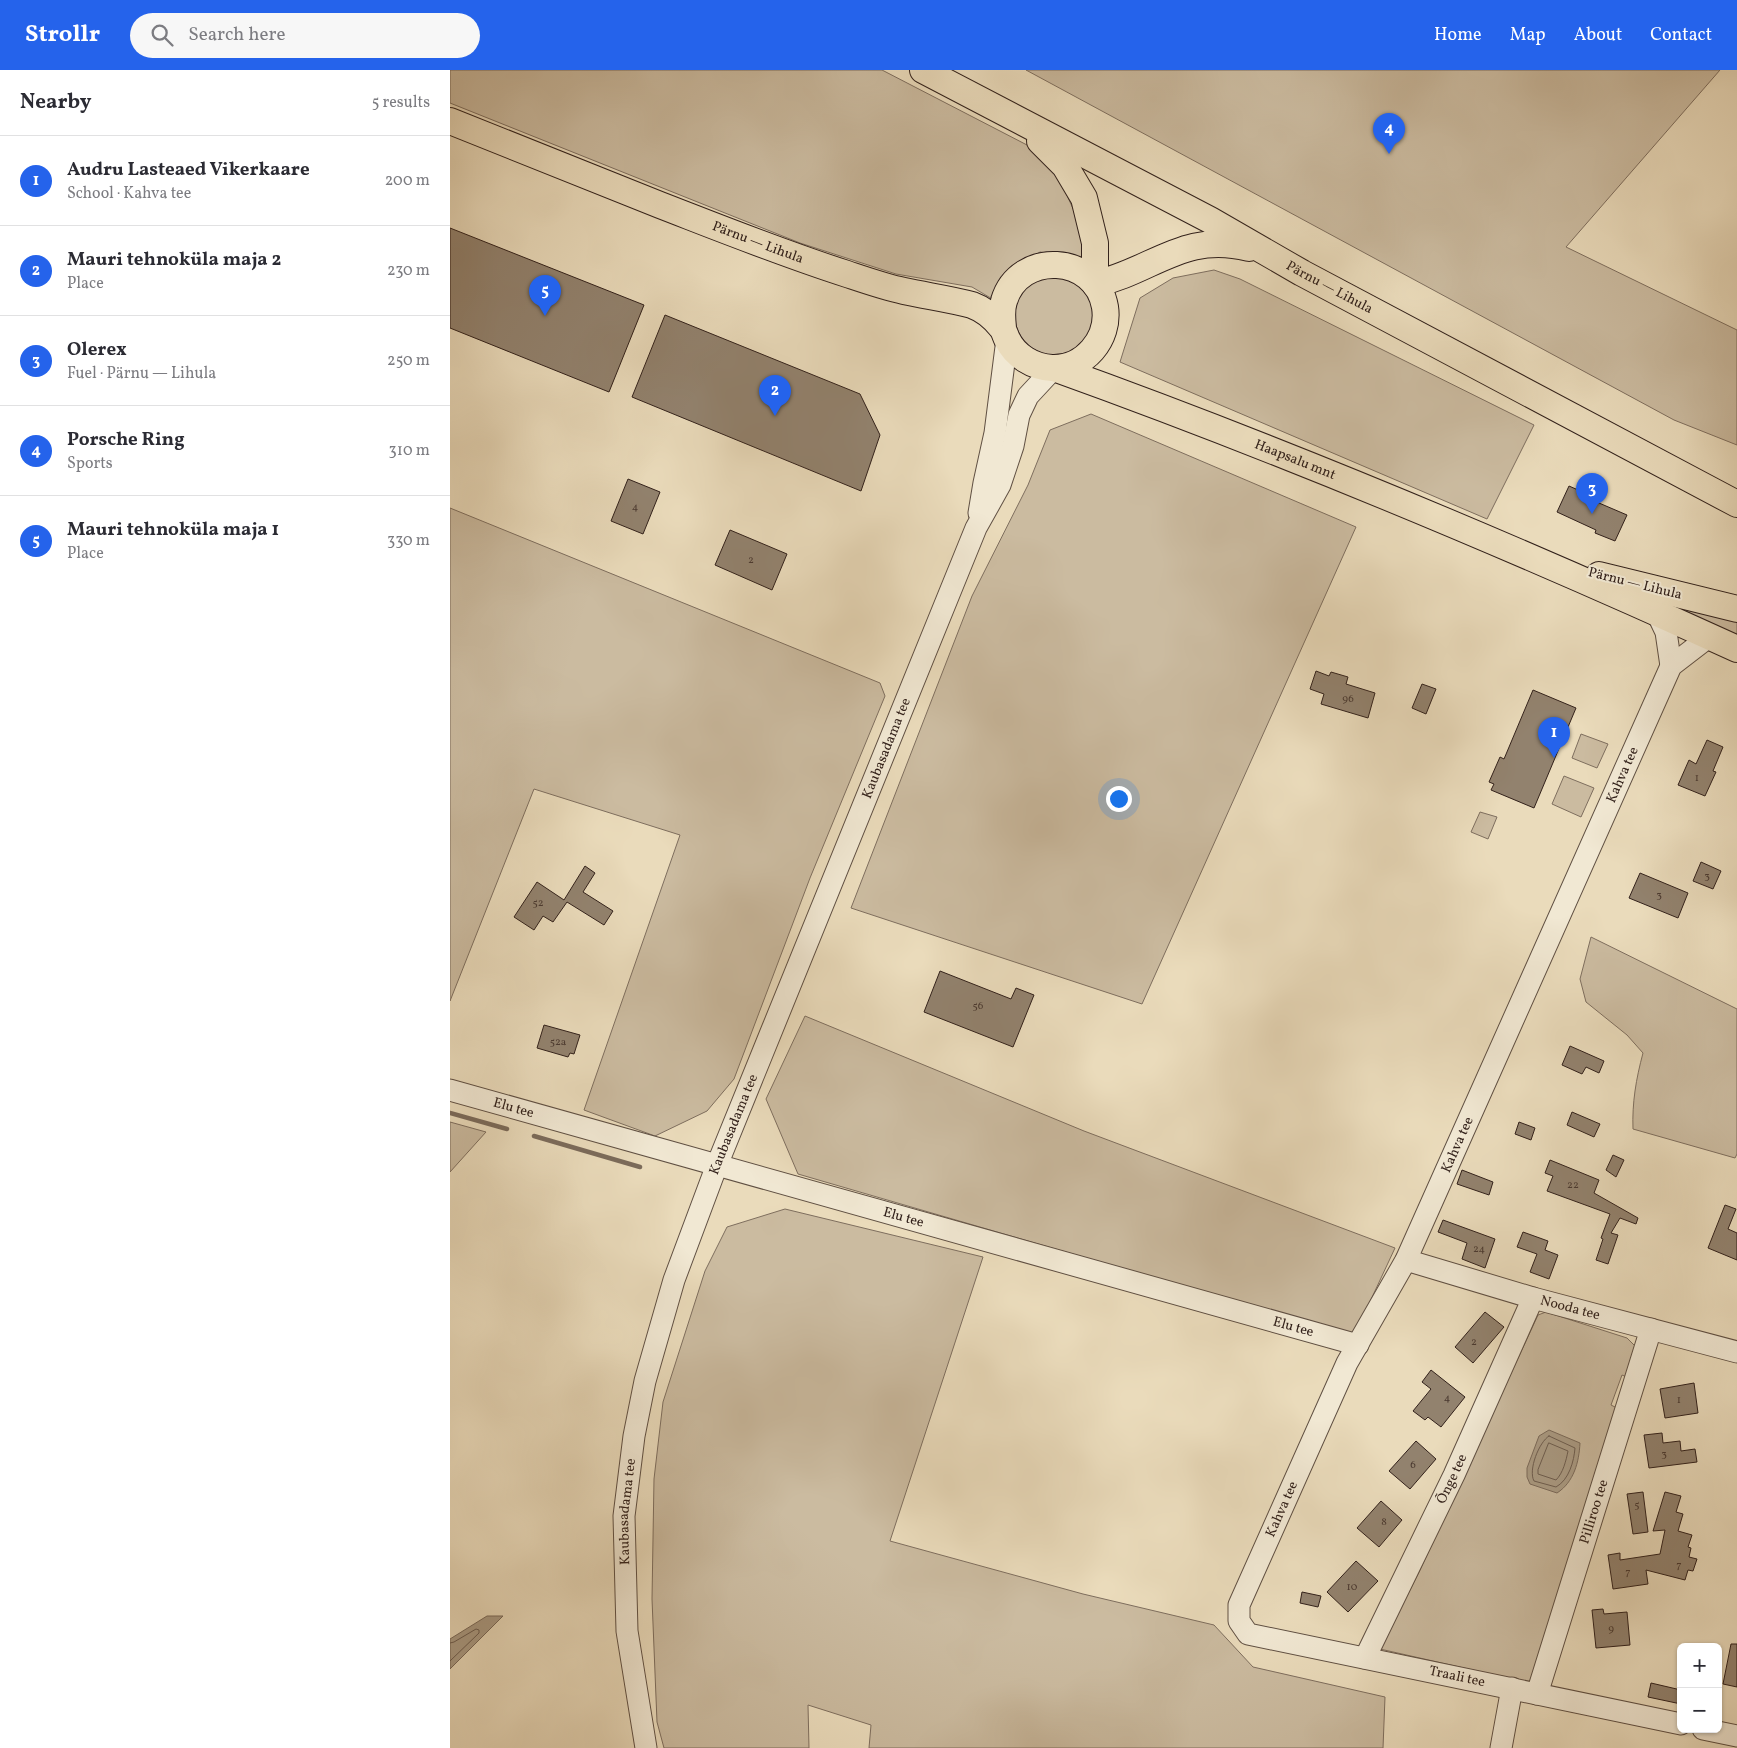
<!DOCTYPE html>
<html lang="en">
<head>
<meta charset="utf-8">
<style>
  body { margin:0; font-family:Vollkorn,serif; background:#f7f7f7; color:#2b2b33 }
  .controls { position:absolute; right:15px; bottom:15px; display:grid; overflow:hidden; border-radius:8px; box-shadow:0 1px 4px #0004 }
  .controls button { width:45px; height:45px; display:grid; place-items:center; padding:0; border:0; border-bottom:1px solid #e1e1e2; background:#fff; color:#2b2b33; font:25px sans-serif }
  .you { position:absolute; left:668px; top:728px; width:18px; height:18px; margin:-12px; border:4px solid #fff; border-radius:50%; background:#1a73e8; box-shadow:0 0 0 8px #1a73e833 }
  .badge { display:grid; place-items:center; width:32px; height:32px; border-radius:50%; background:#2563eb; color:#fff; font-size:16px; font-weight:700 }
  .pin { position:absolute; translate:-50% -41px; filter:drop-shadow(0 1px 2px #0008) }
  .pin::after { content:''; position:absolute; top:26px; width:18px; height:15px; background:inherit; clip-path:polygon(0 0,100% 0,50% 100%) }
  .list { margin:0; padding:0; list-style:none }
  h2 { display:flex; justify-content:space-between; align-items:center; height:65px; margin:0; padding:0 20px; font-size:21px }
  h2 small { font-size:16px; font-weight:400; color:#7c7c81 }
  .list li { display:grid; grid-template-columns:32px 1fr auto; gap:15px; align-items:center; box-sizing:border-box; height:90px; padding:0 20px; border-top:1px solid #e1e1e2 }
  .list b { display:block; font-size:19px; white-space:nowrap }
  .list p { margin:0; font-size:16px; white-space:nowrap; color:#7c7c81 }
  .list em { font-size:16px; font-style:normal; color:#7c7c81 }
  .icon { flex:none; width:28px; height:28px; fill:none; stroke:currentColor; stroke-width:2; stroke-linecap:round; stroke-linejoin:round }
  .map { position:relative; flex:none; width:1287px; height:1678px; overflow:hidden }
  header { display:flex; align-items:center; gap:30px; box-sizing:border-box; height:70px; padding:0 25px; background:#2563eb; color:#fff }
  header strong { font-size:24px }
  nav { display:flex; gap:28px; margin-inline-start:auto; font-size:18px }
  .search { width:350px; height:45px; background:#f7f7f7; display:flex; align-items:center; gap:12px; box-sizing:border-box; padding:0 18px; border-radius:28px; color:#7c7c81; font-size:19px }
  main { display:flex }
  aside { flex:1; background:#fff }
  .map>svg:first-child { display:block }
</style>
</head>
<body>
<header>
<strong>Strollr</strong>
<div class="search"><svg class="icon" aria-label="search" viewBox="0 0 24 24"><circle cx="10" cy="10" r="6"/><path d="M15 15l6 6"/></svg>Search here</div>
<nav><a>Home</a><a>Map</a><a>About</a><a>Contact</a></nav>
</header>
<main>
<aside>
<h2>Nearby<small>5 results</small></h2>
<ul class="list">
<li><span class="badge">1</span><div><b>Audru Lasteaed Vikerkaare</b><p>School · Kahva tee</p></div><em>200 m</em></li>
<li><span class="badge">2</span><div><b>Mauri tehnoküla maja 2</b><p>Place</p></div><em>230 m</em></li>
<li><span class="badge">3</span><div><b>Olerex</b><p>Fuel · Pärnu — Lihula</p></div><em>250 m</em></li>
<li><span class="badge">4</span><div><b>Porsche Ring</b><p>Sports</p></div><em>310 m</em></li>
<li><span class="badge">5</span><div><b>Mauri tehnoküla maja 1</b><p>Place</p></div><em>330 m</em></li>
</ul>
</aside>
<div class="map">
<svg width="1287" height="1678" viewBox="0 0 1287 1678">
  <rect width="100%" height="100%" fill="#eadbbb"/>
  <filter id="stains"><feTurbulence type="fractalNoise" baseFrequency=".004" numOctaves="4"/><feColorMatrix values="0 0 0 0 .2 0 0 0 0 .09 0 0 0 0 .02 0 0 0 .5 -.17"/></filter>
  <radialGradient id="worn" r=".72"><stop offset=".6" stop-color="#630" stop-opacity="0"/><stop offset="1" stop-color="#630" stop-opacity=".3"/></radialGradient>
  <path fill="#cbbba0" stroke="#7e6e5e" d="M0 0H432L577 75 610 110 630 154 634 188 590 182 563 198 544 230 522 217 446 204 350 173 0 33Z
    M576 0H1270L1116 177 1287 260V375L1224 350Z
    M764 200 790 209 1084 355 1037 449 670 292 690 228 723 208Z
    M596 204 630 211 646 235 638 271C631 275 622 282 614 285 611 286 606 285 603 285 571 284 552 245 574 219 579 213 590 209 596 204Z
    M641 344 906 457 692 934 401 838 522 526 578 415 600 360Z
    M0 438 430 613 435 626 360 808 284 1009 257 1041 205 1066 134 1040 230 765 84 719 0 931Z
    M1207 530 1287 550V567Z
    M1131 664 1158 674 1147 698 1122 688Z
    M1114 706 1144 718 1131 747 1102 734Z
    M1030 742 1047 747 1038 769 1021 762Z
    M1141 867 1287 939V1084L1285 1088 1183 1059C1182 1033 1186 1009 1193 983L1177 965 1136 932 1130 909Z
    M355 946 634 1061 945 1178 904 1266 348 1104 316 1029Z
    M0 1052 36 1062 0 1102Z
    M335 1139 533 1187 440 1471 633 1524 764 1555 803 1597 935 1627 933 1678H419L421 1655 358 1635 359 1678H214L207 1652 202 1529 204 1409 213 1332 255 1201 277 1157Z
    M1096 1242 1177 1268 1186 1277 1179 1308 1172 1305 1161 1335 1169 1339 1080 1613 930 1579 969 1502 1088 1245Z"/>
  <path fill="#ab9c85" stroke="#7b6b5b" d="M1099 1360 1130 1373C1129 1392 1124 1412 1107 1423L1080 1414 1077 1407V1398L1089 1366Z
    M37 1546H53L0 1599V1569Z"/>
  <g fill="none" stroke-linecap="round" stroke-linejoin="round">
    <path stroke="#6e5e50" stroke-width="1" d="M1099 1366 1125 1378C1124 1391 1119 1410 1106 1417L1084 1411C1078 1400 1089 1372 1099 1366Z
      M1099 1373 1118 1381C1116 1391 1113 1403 1106 1410L1088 1404V1400Z
      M0 1573 4 1572 26 1559 29 1560V1563L0 1591"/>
    <path stroke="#7b6b5b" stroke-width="4.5" d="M0 1043 57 1059
      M84 1066 190 1097"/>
  </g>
  <path fill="#92826e" stroke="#32211b" d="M0 158 194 235 159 322 0 258Z
    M215 245 410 324 430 365 411 421 182 327Z
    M178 409 210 422 193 464 161 451Z
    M1119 416 1144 427 1142 430 1177 445 1165 471 1145 463 1146 460 1107 442Z
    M280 460 337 484 322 520 265 495Z
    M866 601 879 606 881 602 898 607 896 614 925 623 918 648 871 634 874 624 860 619Z
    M972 614 986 619 976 644 962 638Z
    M1083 620 1126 638 1084 738 1041 720 1044 714 1039 712 1050 687 1054 689Z
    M1257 670 1273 677 1263 701 1266 702 1255 726 1228 715 1239 690 1246 694Z
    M1251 792 1271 801 1263 819 1243 811Z
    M135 796 145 803 133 822 163 841 154 855 117 832 103 852 93 846 84 860 64 847 87 812 114 830Z
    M1190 803 1238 823 1228 848 1179 828Z
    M490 901 561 929 566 918 584 925 563 977 474 942Z
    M94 955 130 965 124 984 120 983 118 987 87 978Z
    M1120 976 1154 991 1149 1003 1136 997 1132 1004 1112 995Z
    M1122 1042 1150 1054 1144 1067 1117 1055Z
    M1069 1052 1085 1058 1081 1070 1065 1064Z
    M1163 1085 1174 1090 1166 1107 1156 1100Z
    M1100 1090 1149 1110 1144 1123 1188 1148 1186 1154 1170 1148 1161 1163 1168 1165 1158 1194 1146 1190 1153 1169 1151 1168 1160 1144 1097 1121 1103 1106 1095 1103Z
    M1012 1100 1043 1112 1039 1125 1007 1114Z
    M1275 1135 1286 1139 1278 1159 1287 1163V1190L1258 1178Z
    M993 1150 1045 1169 1035 1198 1012 1189 1017 1173 988 1162Z
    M1073 1162 1098 1171 1095 1180 1108 1185 1099 1209 1080 1202 1087 1184 1067 1177Z
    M1035 1242 1054 1257 1023 1293 1005 1277Z
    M981 1300 1015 1327 991 1357 978 1347 975 1350 963 1341 981 1319 972 1312Z
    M1244 1313 1248 1343 1215 1348 1210 1319Z
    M1212 1363 1213 1373 1230 1371 1231 1381 1245 1379 1247 1392 1199 1398 1194 1365Z
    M966 1371 986 1389 960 1419 939 1401Z
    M1193 1422 1198 1462 1183 1464 1177 1424Z
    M1215 1422 1231 1426 1226 1442 1233 1444 1228 1461 1242 1465 1238 1477 1241 1478 1239 1487 1247 1489 1243 1501 1238 1500 1235 1510 1196 1500 1198 1514 1163 1519 1158 1485 1170 1483V1490L1210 1484 1215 1460 1203 1461Z
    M931 1431 952 1450 929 1477 907 1458Z
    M906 1491 928 1511 898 1542 877 1522Z
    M852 1522 871 1526 868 1537 850 1533Z
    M1153 1539 1154 1544 1177 1542 1180 1575 1146 1578 1142 1540Z
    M1281 1574H1287V1617L1273 1614Z
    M1201 1613 1231 1620V1634L1198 1627Z"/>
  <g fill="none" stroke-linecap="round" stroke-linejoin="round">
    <defs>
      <g id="minor">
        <path d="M529 443 534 413 545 363 557 269"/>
        <path d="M1207 543 1216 562 1221 596"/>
        <path id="s1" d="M0 1020 908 1275"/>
        <path id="s2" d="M956 1190 1083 1228 1287 1282"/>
        <path id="s3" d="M915 1588 1004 1405 1083 1228"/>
        <path id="s4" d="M1087 1624 1201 1259"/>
        <path id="s5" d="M1231 1654 798 1564 789 1551V1535L897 1293 956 1190 1221 596 1260 566"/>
        <path d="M1253 1659 1287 1666"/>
        <path id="s6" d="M196 1678 177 1561 174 1446 184 1366 195 1311 224 1210 267 1095 526 458 550 415 563 376 569 345 578 326 604 298"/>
        <path d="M1051 1678 1062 1618"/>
      </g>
      <g id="major">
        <path id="s7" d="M473 0 760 150 852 203 1287 434"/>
        <path id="s8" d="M0 51C70 79 140 107 210 135 272 159 334 184 397 204 415 210 435 217 454 221 477 226 500 229 522 235 533 239 544 248 551 257 554 260 555 265 557 269 565 286 583 297 602 298 634 299 660 269 655 237 646 184 569 180 554 231 551 240 552 249 553 258"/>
        <path d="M590 71 615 96 634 128 645 173V214C703 201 734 161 799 178"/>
        <path id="s9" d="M604 298C835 381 1063 477 1287 579"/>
        <path d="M1149 505 1287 539"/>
      </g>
    </defs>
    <use href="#minor" stroke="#605043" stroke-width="23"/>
    <use href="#major" stroke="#32211b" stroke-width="28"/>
    <use href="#minor" stroke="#f1e8d3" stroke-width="21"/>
    <use href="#major" stroke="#eadbbb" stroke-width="26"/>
  </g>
  <g text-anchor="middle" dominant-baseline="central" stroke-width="4" stroke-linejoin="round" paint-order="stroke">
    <g font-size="11" fill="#4a3930">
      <text x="185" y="437">4</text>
      <text x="301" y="490">2</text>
      <text x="898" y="629">96</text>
      <text x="1247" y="708">1</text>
      <text x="1257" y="806">3</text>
      <text x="1209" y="825">3</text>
      <text x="88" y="833">52</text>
      <text x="528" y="936">56</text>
      <text x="108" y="972">52a</text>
      <text x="1123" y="1115">22</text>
      <text x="1029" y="1179">24</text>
      <text x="1024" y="1272">2</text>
      <text x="997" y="1328">4</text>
      <text x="1229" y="1330">1</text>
      <text x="1214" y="1384">3</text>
      <text x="963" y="1395">6</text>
      <text x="1187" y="1435">5</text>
      <text x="934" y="1452">8</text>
      <text x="1229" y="1495">7</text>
      <text x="1178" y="1502">7</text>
      <text x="902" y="1517">10</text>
      <text x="1161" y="1559">9</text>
    </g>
    <g font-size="14" fill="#32211b" stroke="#f1e8d3">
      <text stroke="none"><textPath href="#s8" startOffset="331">Pärnu — Lihula</textPath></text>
      <text stroke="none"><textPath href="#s7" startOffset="461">Pärnu — Lihula</textPath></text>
      <text stroke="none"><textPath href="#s9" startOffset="258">Haapsalu mnt</textPath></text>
      <text transform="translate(1185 514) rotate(14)">Pärnu — Lihula</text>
      <text stroke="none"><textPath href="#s6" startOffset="1048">Kaubasadama tee</textPath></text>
      <text stroke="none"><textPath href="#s5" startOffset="1389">Kahva tee</textPath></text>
      <text stroke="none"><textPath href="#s1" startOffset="66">Elu tee</textPath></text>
      <text stroke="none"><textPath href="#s6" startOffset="642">Kaubasadama tee</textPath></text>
      <text stroke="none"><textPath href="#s5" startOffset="984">Kahva tee</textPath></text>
      <text stroke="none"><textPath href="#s1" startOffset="471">Elu tee</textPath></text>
      <text stroke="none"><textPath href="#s2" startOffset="171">Nooda tee</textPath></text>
      <text stroke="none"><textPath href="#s1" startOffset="876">Elu tee</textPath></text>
      <text stroke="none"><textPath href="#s3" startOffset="199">Õnge tee</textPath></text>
      <text stroke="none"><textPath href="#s5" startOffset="579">Kahva tee</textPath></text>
      <text stroke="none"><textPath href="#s6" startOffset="238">Kaubasadama tee</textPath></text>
      <text stroke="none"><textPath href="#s4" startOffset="191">Pilliroo tee</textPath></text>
      <text transform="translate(1007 1607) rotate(12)">Traali tee</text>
    </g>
  </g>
  <rect width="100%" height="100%" filter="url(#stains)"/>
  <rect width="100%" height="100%" fill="url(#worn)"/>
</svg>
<div class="controls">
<button>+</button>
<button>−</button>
</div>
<div class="you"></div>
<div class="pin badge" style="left:1104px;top:688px">1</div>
<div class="pin badge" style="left:325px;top:346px">2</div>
<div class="pin badge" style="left:1142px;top:444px">3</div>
<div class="pin badge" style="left:939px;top:84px">4</div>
<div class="pin badge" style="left:95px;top:246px">5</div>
</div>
</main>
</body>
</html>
